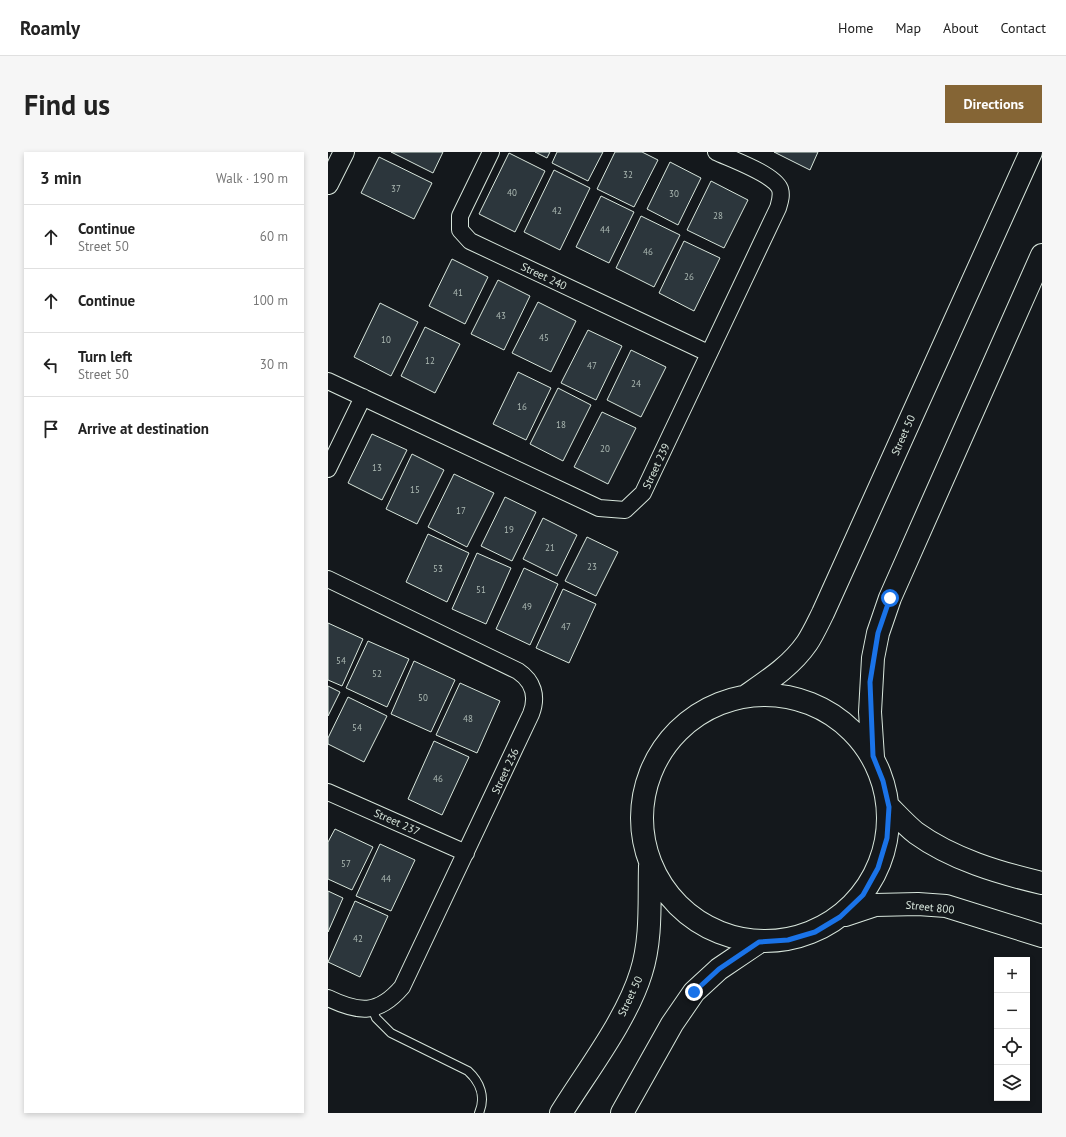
<!DOCTYPE html>
<html lang="en">
<head>
<meta charset="utf-8">
<style>
  body { margin:0; font-family:"PT Sans",sans-serif; background:#f6f6f6; color:#222 }
  .controls { position:absolute; right:12px; bottom:12px; display:grid; overflow:hidden; border-radius:0px; box-shadow:0 2px 6px #0003 }
  .controls button { width:36px; height:36px; display:grid; place-items:center; padding:0; border:0; border-bottom:1px solid #e0e0e0; background:#fff; color:#222; font:20px sans-serif }
  .stop { position:absolute; width:12px; height:12px; margin:-9px; border:3px solid #1a73e8; border-radius:50%; background:#fff }
  .stop.end { background:#1a73e8; border-color:#fff; box-shadow:0 1px 4px #0008 }
  .list { margin:0; padding:0; list-style:none }
  h2 { display:flex; justify-content:space-between; align-items:center; height:52px; margin:0; padding:0 16px; font-size:17px }
  h2 small { font-size:13px; font-weight:400; color:#767676 }
  .list li { display:grid; grid-template-columns:26px 1fr auto; gap:12px; align-items:center; box-sizing:border-box; height:64px; padding:0 16px; border-top:1px solid #e0e0e0 }
  .list b { display:block; font-size:15px; white-space:nowrap }
  .list p { margin:0; font-size:13px; white-space:nowrap; color:#767676 }
  .list em { font-size:13px; font-style:normal; color:#767676 }
  .icon { flex:none; width:22px; height:22px; fill:none; stroke:currentColor; stroke-width:2; stroke-linecap:round; stroke-linejoin:round }
  .map { position:relative; flex:none; width:714px; height:961px; overflow:hidden; border-radius:0px }
  header { display:flex; align-items:center; gap:24px; box-sizing:border-box; height:56px; padding:0 20px; background:#fff; border-bottom:1px solid #e0e0e0 }
  header strong { font-size:19px }
  nav { display:flex; gap:22px; margin-inline-start:auto; font-size:14px }
  .intro { display:flex; align-items:center; justify-content:space-between; box-sizing:border-box; height:96px; padding:0 24px }
  h1 { margin:0; font-size:28px }
  .button { padding:10px 18px; border-radius:0px; background:#856535; color:#fff; font-size:14px; font-weight:700 }
  main { display:flex; gap:24px; padding:0 24px }
  aside { flex:1; background:#fff; border-radius:0px; box-shadow:0 2px 6px #0003 }
  .map>svg:first-child { display:block }
</style>
</head>
<body>
<header>
<strong>Roamly</strong>
<nav><a>Home</a><a>Map</a><a>About</a><a>Contact</a></nav>
</header>
<div class="intro"><h1>Find us</h1><a class="button">Directions</a></div>
<main>
<aside>
<h2>3 min<small>Walk · 190 m</small></h2>
<ul class="list">
<li><svg class="icon" aria-label="ahead" viewBox="0 0 24 24"><path d="M12 20V5M6 11l6-6 6 6"/></svg><div><b>Continue</b><p>Street 50</p></div><em>60 m</em></li>
<li><svg class="icon" aria-label="ahead" viewBox="0 0 24 24"><path d="M12 20V5M6 11l6-6 6 6"/></svg><div><b>Continue</b></div><em>100 m</em></li>
<li><svg class="icon" aria-label="left" viewBox="0 0 24 24"><path d="M17 20v-9H6M10 6l-5 5 5 5"/></svg><div><b>Turn left</b><p>Street 50</p></div><em>30 m</em></li>
<li><svg class="icon" aria-label="arrive" viewBox="0 0 24 24"><path d="M6 21V4h12l-3 4 3 4H6"/></svg><div><b>Arrive at destination</b></div></li>
</ul>
</aside>
<div class="map">
<svg width="714" height="961" viewBox="0 0 714 961">
  <rect width="100%" height="100%" fill="#14181c"/>
  <path fill="#2c363c" stroke="#d8e6dc" d="M63 0H115L105 21Z
    M207 0H222L219 6Z
    M229 0H275L260 29 224 11Z
    M287 0H314L330 8 306 55 269 37Z
    M446 0H490L482 18Z
    M181 1 217 19 187 80 151 62Z
    M51 5 104 31 86 67 33 41Z
    M342 10 373 26 350 73 319 57Z
    M226 18 262 36 232 98 196 80Z
    M383 29 420 48 396 96 359 78Z
    M273 44 306 60 281 111 248 95Z
    M313 64 352 83 326 135 288 116Z
    M356 89 392 106 366 159 331 141Z
    M124 107 160 125 137 172 101 154Z
    M170 128 202 144 176 198 143 182Z
    M210 150 248 169 223 220 184 201Z
    M52 151 90 170 63 224 26 205Z
    M97 175 132 192 107 241 73 224Z
    M260 178 294 194 268 248 233 231Z
    M303 198 338 215 313 265 279 248Z
    M190 220 223 236 198 288 165 272Z
    M230 236 263 253 235 309 202 292Z
    M274 260 308 276 280 332 246 315Z
    M44 282 79 298 54 348 20 331Z
    M84 302 116 318 89 372 58 357Z
    M126 322 166 341 139 395 100 375Z
    M177 345 208 360 184 409 153 394Z
    M215 366 249 383 229 424 195 407Z
    M100 382 141 401 119 450 78 430Z
    M259 385 290 400 268 444 237 429Z
    M149 401 183 416 158 472 124 457Z
    M196 416 230 432 202 493 168 477Z
    M235 437 268 452 241 511 208 496Z
    M0 471 35 487 14 534 0 528Z
    M40 489 81 507 59 555 18 536Z
    M86 509 127 528 103 580 63 562Z
    M132 531 172 549 149 601 108 583Z
    M0 534 12 540 0 564Z
    M20 545 59 564 36 610 0 592V586Z
    M106 589 141 605 114 663 80 647Z
    M7 677 45 695 24 738 0 727V690Z
    M52 692 87 708 63 759 28 744Z
    M0 739 15 746 0 780Z
    M27 749 60 764 32 825 0 810Z"/>
  <g fill="none" stroke-linecap="round" stroke-linejoin="round">
    <defs>
      <path id="service" d="M44 856 48 866 63 881 140 919C152 930 158 945 151 961"/>
      <path id="minor" d="M163 0 132 64V78L142 89 380 201
        M0 229 271 356 297 358 315 341 450 56C452 49 454 44 452 37 446 22 403 7 388 0
        M0 317 35 245
        M0 427 190 519C205 529 210 544 203 562L74 835C50 863 31 861 0 846
        M0 640 138 701"/>
      <path id="tertiary" d="M0 32 16 0"/>
      <path id="secondary" d="M314 666a123 123 0 1 1 246 0a123 123 0 1 1-246 0Z
        M418 544C441 528 463 514 479 491 485 482 490 471 495 461L703 0
        M545 605 542 560 545 506 550 481 562 446 714 103
        M561 655C570 664 578 673 588 681 624 707 671 721 714 731
        M517 763 547 753 590 752 618 754 714 784
        M233 961C259 919 299 867 313 821 324 787 321 749 322 714
        M294 961 344 872 366 840 391 817 431 790"/>
    </defs>
    <use href="#service" stroke="#d8e6dc" stroke-width="10"/>
    <use href="#minor" stroke="#d8e6dc" stroke-width="18"/>
    <use href="#tertiary" stroke="#d8e6dc" stroke-width="22"/>
    <use href="#secondary" stroke="#d8e6dc" stroke-width="24"/>
    <use href="#service" stroke="#14181c" stroke-width="8"/>
    <use href="#minor" stroke="#14181c" stroke-width="16"/>
    <use href="#tertiary" stroke="#14181c" stroke-width="20"/>
    <use href="#secondary" stroke="#14181c" stroke-width="22"/>
  </g>
  <g fill="none" stroke-linecap="round" stroke-linejoin="round">
    <path stroke="#1a73e8" stroke-width="5" d="M366 840 391 817 431 790 460 788 487 780 512 765 535 743 550 716 559 686 561 655 555 629 545 604 542 530 550 481 562 446"/>
  </g>
  <g text-anchor="middle" dominant-baseline="central" stroke-width="3" stroke-linejoin="round" paint-order="stroke">
    <g font-size="9" fill="#adbab4">
      <text x="300" y="22">32</text>
      <text x="68" y="36">37</text>
      <text x="184" y="40">40</text>
      <text x="346" y="41">30</text>
      <text x="229" y="58">42</text>
      <text x="390" y="63">28</text>
      <text x="277" y="77">44</text>
      <text x="320" y="99">46</text>
      <text x="361" y="124">26</text>
      <text x="130" y="140">41</text>
      <text x="173" y="163">43</text>
      <text x="216" y="185">45</text>
      <text x="58" y="187">10</text>
      <text x="102" y="208">12</text>
      <text x="264" y="213">47</text>
      <text x="308" y="231">24</text>
      <text x="194" y="254">16</text>
      <text x="233" y="272">18</text>
      <text x="277" y="296">20</text>
      <text x="49" y="315">13</text>
      <text x="87" y="337">15</text>
      <text x="133" y="358">17</text>
      <text x="181" y="377">19</text>
      <text x="222" y="395">21</text>
      <text x="264" y="414">23</text>
      <text x="110" y="416">53</text>
      <text x="153" y="437">51</text>
      <text x="199" y="454">49</text>
      <text x="238" y="474">47</text>
      <text x="13" y="508">54</text>
      <text x="49" y="521">52</text>
      <text x="95" y="545">50</text>
      <text x="140" y="566">48</text>
      <text x="29" y="575">54</text>
      <text x="110" y="626">46</text>
      <text x="18" y="711">57</text>
      <text x="58" y="726">44</text>
      <text x="30" y="786">42</text>
    </g>
    <g font-size="11" fill="#d8e6dc" stroke="#14181c">
      <text transform="translate(216 124) rotate(25)">Street 240</text>
      <text transform="translate(575 283) rotate(-66)">Street 50</text>
      <text transform="translate(328 314) rotate(-65)">Street 239</text>
      <text transform="translate(177 619) rotate(-65)">Street 236</text>
      <text transform="translate(69 670) rotate(24)">Street 237</text>
      <text transform="translate(602 755) rotate(6)">Street 800</text>
      <text transform="translate(302 844) rotate(-65)">Street 50</text>
    </g>
  </g>
</svg>
<div class="controls">
<button>+</button>
<button>−</button>
<button><svg class="icon" aria-label="locate" viewBox="0 0 24 24"><circle cx="12" cy="12" r="6"/><path d="M12 2v4M12 18v4M2 12h4M18 12h4"/></svg></button>
<button><svg class="icon" aria-label="layers" viewBox="0 0 24 24"><path d="M12 4l9 5-9 5-9-5zM3 14l9 5 9-5"/></svg></button>
</div>
<div class="stop" style="left:562px;top:446px"></div>
<div class="stop end" style="left:366px;top:840px"></div>
</div>
</main>
</body>
</html>
